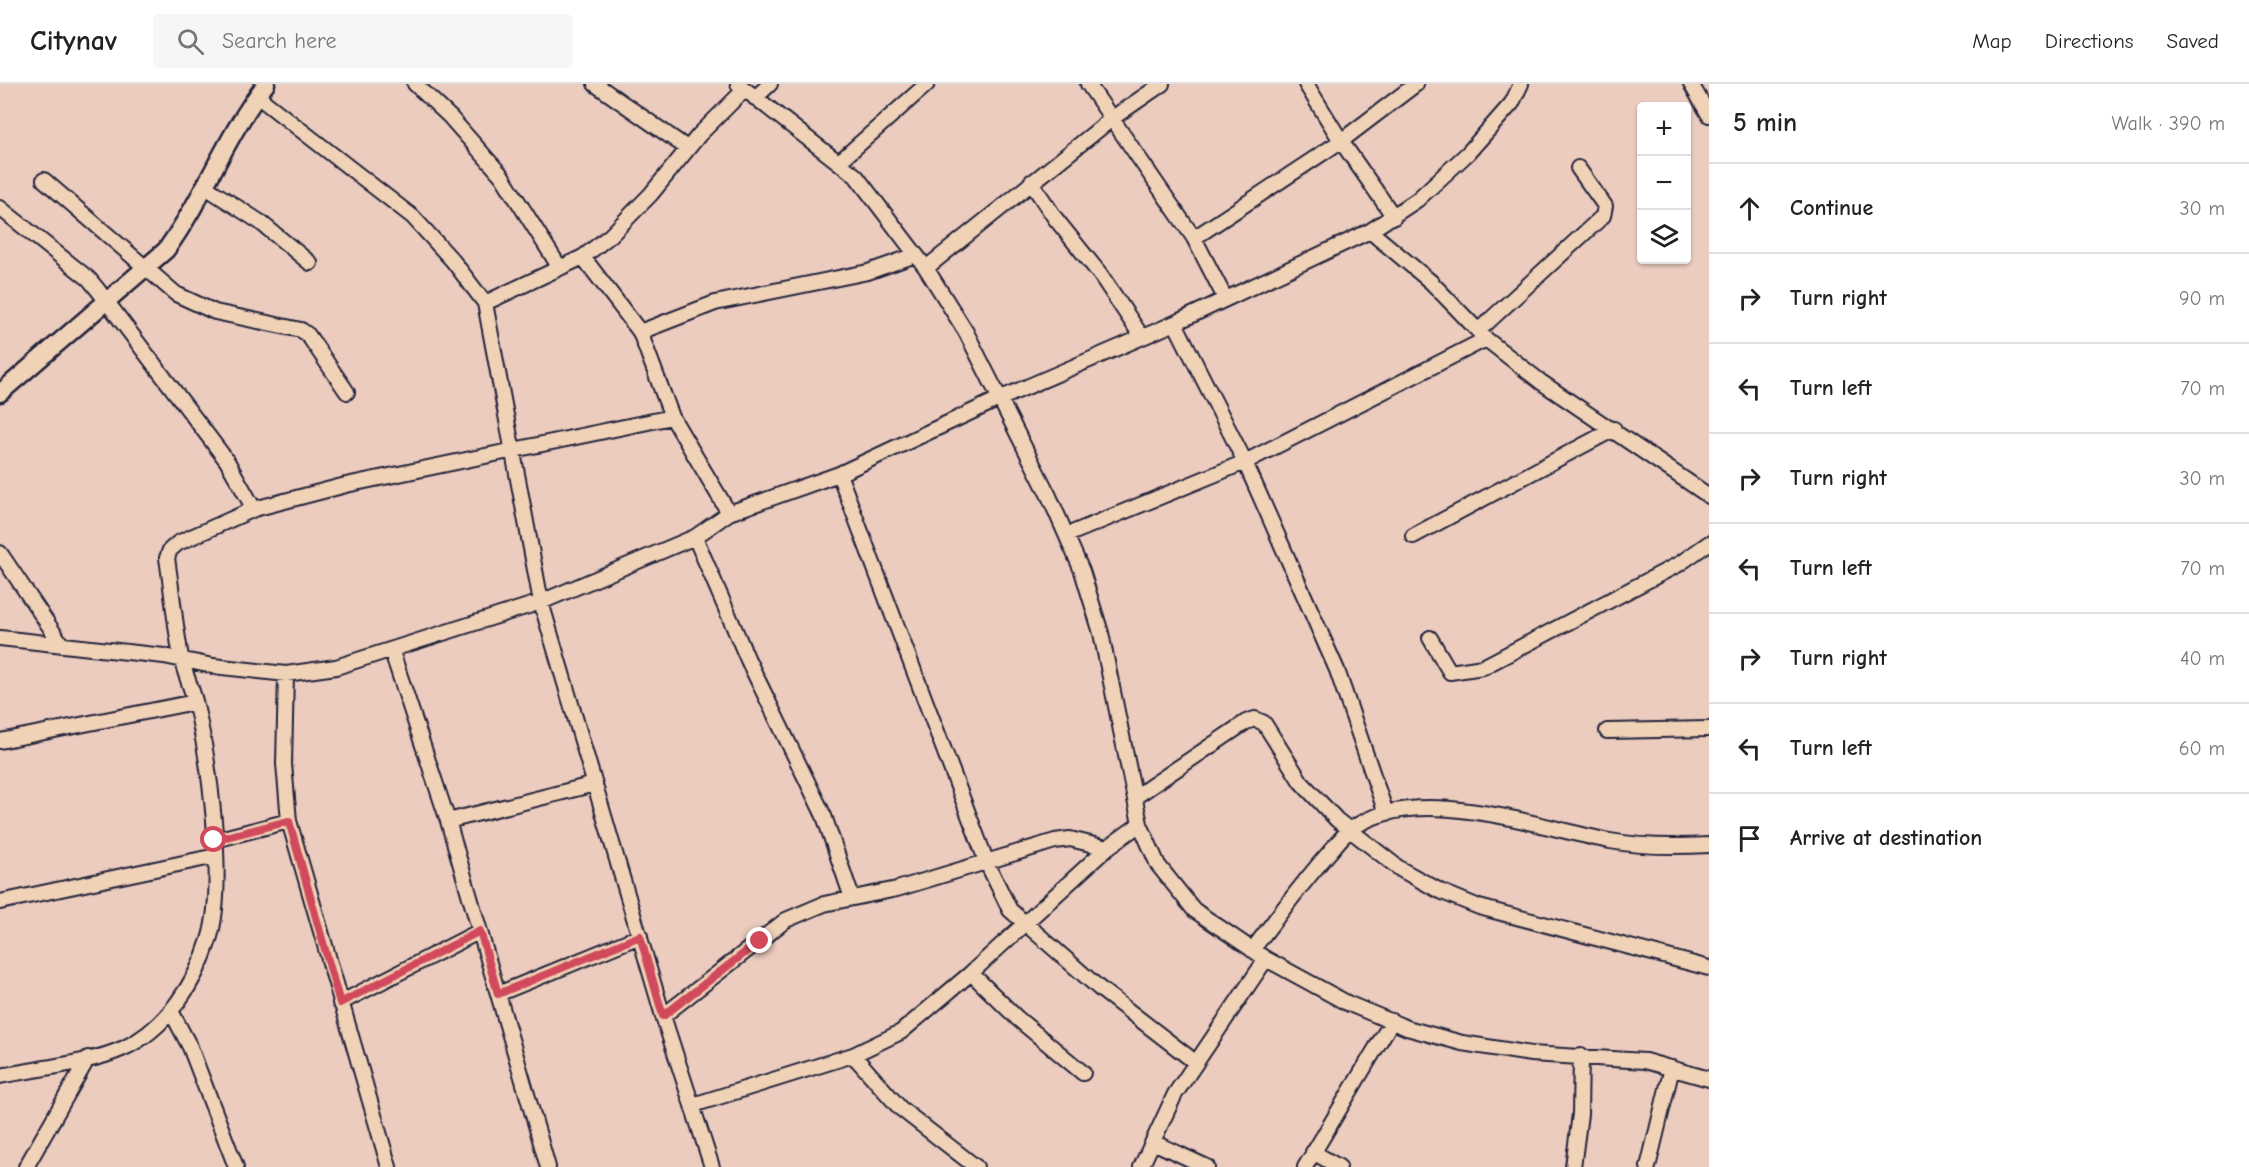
<!DOCTYPE html>
<html lang="en">
<head>
<meta charset="utf-8">
<style>
  body { margin:0; font-family:"Comic Neue",sans-serif; background:#f6f6f6; color:#222 }
  .controls { position:absolute; right:18px; top:18px; display:grid; overflow:hidden; border-radius:6px; box-shadow:0 2px 4px #0004 }
  .controls button { width:54px; height:54px; display:grid; place-items:center; padding:0; border:0; border-bottom:2px solid #e0e0e0; background:#fff; color:#222; font:30px sans-serif }
  .stop { position:absolute; width:18px; height:18px; margin:-14px; border:4px solid #d1495b; border-radius:50%; background:#fff }
  .stop.end { background:#d1495b; border-color:#fff; box-shadow:0 2px 6px #0008 }
  .list { margin:0; padding:0; list-style:none }
  h2 { display:flex; justify-content:space-between; align-items:center; height:78px; margin:0; padding:0 24px; font-size:26px }
  h2 small { font-size:20px; font-weight:400; color:#767676 }
  .list li { display:grid; grid-template-columns:39px 1fr auto; gap:18px; align-items:center; box-sizing:border-box; height:90px; padding:0 24px; border-top:2px solid #e0e0e0 }
  .list b { display:block; font-size:22px; white-space:nowrap }
  .list em { font-size:20px; font-style:normal; color:#767676 }
  .icon { flex:none; width:33px; height:33px; fill:none; stroke:currentColor; stroke-width:2; stroke-linecap:round; stroke-linejoin:round }
  .map { position:relative; flex:none; width:1709px; height:1083px; overflow:hidden }
  header { display:flex; align-items:center; gap:36px; box-sizing:border-box; height:84px; padding:0 30px; background:#fff; border-bottom:2px solid #e0e0e0 }
  header strong { font-size:28px }
  nav { display:flex; gap:33px; margin-inline-start:auto; font-size:21px }
  .search { width:420px; height:54px; background:#f6f6f6; display:flex; align-items:center; gap:15px; box-sizing:border-box; padding:0 21px; border-radius:6px; color:#767676; font-size:22px }
  main { display:flex }
  aside { flex:1; background:#fff }
  .map>svg:first-child { display:block }
</style>
</head>
<body>
<header>
<strong>Citynav</strong>
<div class="search"><svg class="icon" aria-label="search" viewBox="0 0 24 24"><circle cx="10" cy="10" r="6"/><path d="M15 15l6 6"/></svg>Search here</div>
<nav><a>Map</a><a>Directions</a><a>Saved</a></nav>
</header>
<main>
<div class="map">
<svg width="1709" height="1083" viewBox="0 0 1709 1083">
  <rect width="100%" height="100%" fill="#ebccbf"/>
  <filter id="ink" filterUnits="userSpaceOnUse"><feTurbulence type="fractalNoise" baseFrequency=".0167" numOctaves="2"/><feDisplacementMap in="SourceGraphic" scale="12" xChannelSelector="R" yChannelSelector="G"/><feConvolveMatrix kernelMatrix="1 2 1 2 8 2 1 2 1" color-interpolation-filters="sRGB"/></filter>
  <g filter="url(#ink)">
    <g fill="none" stroke-linecap="round" stroke-linejoin="round">
      <defs>
        <path id="minor" d="M415 0 450 33 502 92 560 184
          M595 0 687 64
          M738 0 856 92 926 184 966 248 1049 412 1082 487 1101 549 1140 740 1158 781 1194 826 1266 875 1347 919 1407 944 1462 959 1531 970 1645 977 1709 995
          M1088 0 1194 154 1225 214
          M1306 0 1341 57 1394 133
          M1691 0 1709 31
          M257 12 413 133 453 177 485 219 541 518 663 932 712 1083
          M755 14 770 0
          M839 78 927 0
          M44 96 176 210 215 228 301 246 308 251 347 308
          M1031 98 1055 134 1100 190 1142 253
          M204 102 260 138 310 179
          M0 124 89 195 98 206 227 377 254 425
          M1370 147 1431 198 1486 255 1541 298 1709 412
          M1194 154 1341 57 1416 0
          M583 173 640 248 672 333 729 429
          M926 184 1114 33 1162 0
          M485 219 583 173 611 151 651 110 699 51 744 6
          M1175 239 1245 378 1337 586 1386 729
          M1478 247 1603 132 1605 122 1578 84
          M640 248 715 219 868 188 916 171
          M839 390 987 779 1010 826 1099 904 1195 978
          M1067 451 1245 378 1486 255
          M1413 452 1614 345
          M695 453 748 576 824 732 852 814
          M0 469 62 561
          M0 554 164 572 213 582 286 590 336 583 541 518 695 453 729 429 839 390 999 315 1175 239 1370 147 1417 116 1468 69 1512 19 1521 0
          M1430 554 1450 588 1483 583 1679 480 1709 459
          M392 568 448 737 548 1083
          M286 590 284 680 289 737 389 1083
          M1607 647 1709 645
          M0 657 195 618
          M1135 713 1246 638 1255 635 1264 639 1301 698 1337 736 1400 785 1440 807 1479 823 1709 884
          M448 737 595 700
          M215 756 289 737
          M0 818 216 772
          M1252 866C1277 834 1301 800 1328 770 1335 762 1342 752 1350 746 1415 697 1536 743 1610 757 1643 763 1675 763 1709 761
          M971 889 1017 934 1083 989
          M498 910 640 852
          M340 919 480 847
          M171 927 190 963 236 1083
          M663 932 786 836 824 820 897 805 1055 757 1070 755 1107 764
          M853 971 900 1024 976 1083
          M0 992C38 984 89 980 124 964 166 945 196 898 209 856 227 799 209 675 195 617 191 602 184 588 181 573 175 541 172 507 167 474L170 466 178 459 254 425 346 401 672 333
          M693 1021 853 971 901 948 971 889 1107 764 1140 740
          M1153 1058 1207 1083
          M1313 1068 1339 1083
          M26 1083 88 974
          M1141 1083 1175 1010 1266 875
          M1305 1083 1392 937
          M1573 1083 1580 1030 1581 972
          M1648 1083 1672 984"/>
        <path id="tertiary" d="M0 309 166 166C204 114 226 51 266 0"/>
      </defs>
      <use href="#minor" stroke="#22223b" stroke-width="18"/>
      <use href="#tertiary" stroke="#22223b" stroke-width="21"/>
      <use href="#minor" stroke="#f0d2b7" stroke-width="14"/>
      <use href="#tertiary" stroke="#f0d2b7" stroke-width="16"/>
    </g>
  </g>
  <g fill="none" stroke-linecap="round" stroke-linejoin="round" filter="url(#ink)">
    <path stroke="#d1495b" stroke-width="8" d="M214 756 289 737 340 919 480 847 498 910 640 852 663 932 760 857"/>
  </g>
</svg>
<div class="controls">
<button>+</button>
<button>−</button>
<button><svg class="icon" aria-label="layers" viewBox="0 0 24 24"><path d="M12 4l9 5-9 5-9-5zM3 14l9 5 9-5"/></svg></button>
</div>
<div class="stop" style="left:214px;top:756px"></div>
<div class="stop end" style="left:760px;top:857px"></div>
</div>
<aside>
<h2>5 min<small>Walk · 390 m</small></h2>
<ul class="list">
<li><svg class="icon" aria-label="ahead" viewBox="0 0 24 24"><path d="M12 20V5M6 11l6-6 6 6"/></svg><div><b>Continue</b></div><em>30 m</em></li>
<li><svg class="icon" aria-label="right" viewBox="0 0 24 24"><path d="M7 20v-9h11M14 6l5 5-5 5"/></svg><div><b>Turn right</b></div><em>90 m</em></li>
<li><svg class="icon" aria-label="left" viewBox="0 0 24 24"><path d="M17 20v-9H6M10 6l-5 5 5 5"/></svg><div><b>Turn left</b></div><em>70 m</em></li>
<li><svg class="icon" aria-label="right" viewBox="0 0 24 24"><path d="M7 20v-9h11M14 6l5 5-5 5"/></svg><div><b>Turn right</b></div><em>30 m</em></li>
<li><svg class="icon" aria-label="left" viewBox="0 0 24 24"><path d="M17 20v-9H6M10 6l-5 5 5 5"/></svg><div><b>Turn left</b></div><em>70 m</em></li>
<li><svg class="icon" aria-label="right" viewBox="0 0 24 24"><path d="M7 20v-9h11M14 6l5 5-5 5"/></svg><div><b>Turn right</b></div><em>40 m</em></li>
<li><svg class="icon" aria-label="left" viewBox="0 0 24 24"><path d="M17 20v-9H6M10 6l-5 5 5 5"/></svg><div><b>Turn left</b></div><em>60 m</em></li>
<li><svg class="icon" aria-label="arrive" viewBox="0 0 24 24"><path d="M6 21V4h12l-3 4 3 4H6"/></svg><div><b>Arrive at destination</b></div></li>
</ul>
</aside>
</main>
</body>
</html>
